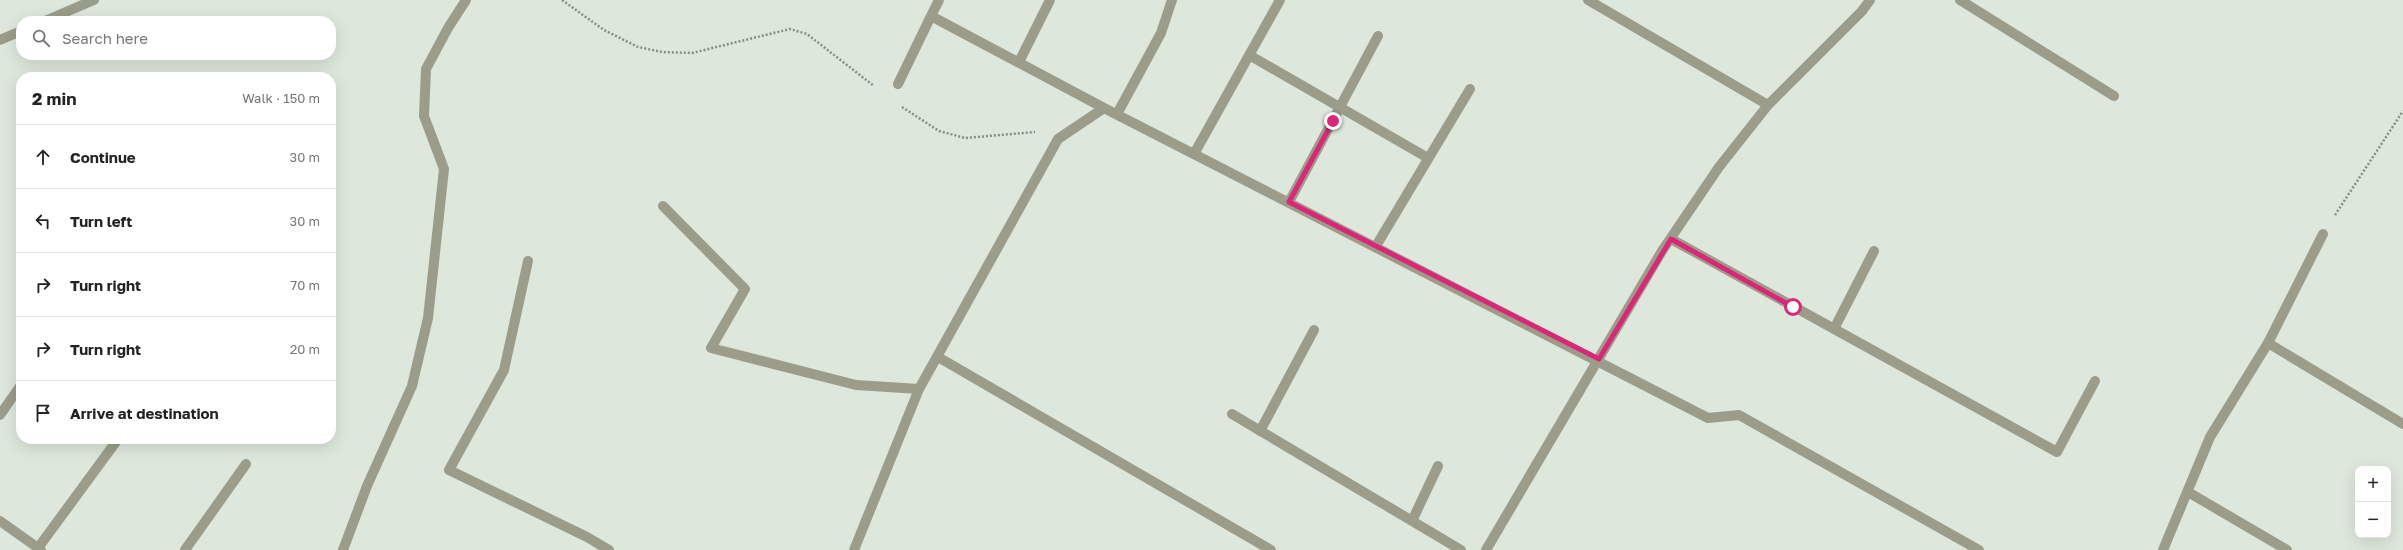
<!DOCTYPE html>
<html lang="en">
<head>
<meta charset="utf-8">
<style>
  body { margin:0; font-family:"Golos Text",sans-serif; background:#f2f2f2; color:#222 }
  .controls { position:absolute; right:12px; bottom:12px; display:grid; overflow:hidden; border-radius:8px; box-shadow:0 4px 16px #0002 }
  .controls button { width:36px; height:36px; display:grid; place-items:center; padding:0; border:0; border-bottom:1px solid #e0e0e0; background:#fff; color:#222; font:20px sans-serif }
  .stop { position:absolute; width:12px; height:12px; margin:-9px; border:3px solid #db2777; border-radius:50%; background:#fff }
  .stop.end { background:#db2777; border-color:#fff; box-shadow:0 1px 4px #0008 }
  .list { margin:0; padding:0; list-style:none }
  h2 { display:flex; justify-content:space-between; align-items:center; height:52px; margin:0; padding:0 16px; font-size:17px }
  h2 small { font-size:13px; font-weight:400; color:#767676 }
  .list li { display:grid; grid-template-columns:26px 1fr auto; gap:12px; align-items:center; box-sizing:border-box; height:64px; padding:0 16px; border-top:1px solid #e0e0e0 }
  .list b { display:block; font-size:15px; white-space:nowrap }
  .list em { font-size:13px; font-style:normal; color:#767676 }
  .icon { flex:none; width:22px; height:22px; fill:none; stroke:currentColor; stroke-width:2; stroke-linecap:round; stroke-linejoin:round }
  .map { position:relative; flex:none; width:2403px; height:550px; overflow:hidden }
  .search { position:absolute; background:#fff; box-shadow:0 4px 16px #0002; left:16px; top:16px; width:320px; height:44px; display:flex; align-items:center; gap:10px; box-sizing:border-box; padding:0 14px; border-radius:16px; color:#767676; font-size:15px }
  .panel { position:absolute; background:#fff; box-shadow:0 4px 16px #0002; left:16px; top:72px; width:320px; height:372px; border-radius:16px }
  .map>svg:first-child { display:block }
</style>
</head>
<body>
<div class="map">
<svg width="2403" height="550" viewBox="0 0 2403 550">
  <rect width="100%" height="100%" fill="#dee7dc"/>
  <g fill="none" stroke-linecap="round" stroke-linejoin="round">
    <path stroke="#868d85" stroke-width="2.5" stroke-dasharray="2 2" stroke-linecap="butt" d="M562 0 604 30 638 47 662 52 692 53 790 29 807 34 874 86
      M902 107 939 131 965 138 1035 132
      M2335 215 2403 111"/>
    <path stroke="#9b9d8a" stroke-width="10" d="M1588 0 1768 105
      M1960 0 2114 96
      M931 16 939 0
      M45 21 94 0
      M0 40 21 31
      M1249 55 1428 158
      M1019 62 1050 0
      M898 84 931 16 1104 108
      M1117 114 1161 33 1172 0
      M1194 154 1280 0
      M1289 202 1378 36
      M663 206 745 289 711 348 856 385 919 389
      M1671 239 2057 452 2095 381
      M1376 246 1470 89
      M528 261 504 370 449 470 587 537 609 550
      M1834 329 1874 251
      M2268 343 2403 424
      M938 357 1271 550
      M1232 414 1461 550
      M0 415 21 385
      M1260 431 1314 330
      M2188 492 2287 550
      M0 521 41 550
      M1412 521 1438 466
      M38 548 118 439
      M185 550 246 464
      M343 550 367 486 412 386 428 318 444 169 424 116 426 69 448 28 466 0
      M854 550 919 389 1058 139 1104 108 1708 418 1739 415 1979 550
      M1486 550 1662 251 1719 167 1768 105 1862 11 1870 0
      M2163 550 2210 437 2268 343 2323 234"/>
  </g>
  <g fill="none" stroke-linecap="round" stroke-linejoin="round">
    <path stroke="#db2777" stroke-width="5" d="M1333 121 1289 202 1599 359 1671 239 1793 307"/>
  </g>
</svg>
<div class="controls">
<button>+</button>
<button>−</button>
</div>
<div class="stop" style="left:1793px;top:307px"></div>
<div class="stop end" style="left:1333px;top:121px"></div>
<div class="search"><svg class="icon" aria-label="search" viewBox="0 0 24 24"><circle cx="10" cy="10" r="6"/><path d="M15 15l6 6"/></svg>Search here</div>
<section class="panel">
<h2>2 min<small>Walk · 150 m</small></h2>
<ul class="list">
<li><svg class="icon" aria-label="ahead" viewBox="0 0 24 24"><path d="M12 20V5M6 11l6-6 6 6"/></svg><div><b>Continue</b></div><em>30 m</em></li>
<li><svg class="icon" aria-label="left" viewBox="0 0 24 24"><path d="M17 20v-9H6M10 6l-5 5 5 5"/></svg><div><b>Turn left</b></div><em>30 m</em></li>
<li><svg class="icon" aria-label="right" viewBox="0 0 24 24"><path d="M7 20v-9h11M14 6l5 5-5 5"/></svg><div><b>Turn right</b></div><em>70 m</em></li>
<li><svg class="icon" aria-label="right" viewBox="0 0 24 24"><path d="M7 20v-9h11M14 6l5 5-5 5"/></svg><div><b>Turn right</b></div><em>20 m</em></li>
<li><svg class="icon" aria-label="arrive" viewBox="0 0 24 24"><path d="M6 21V4h12l-3 4 3 4H6"/></svg><div><b>Arrive at destination</b></div></li>
</ul>
</section>
</div>
</body>
</html>
